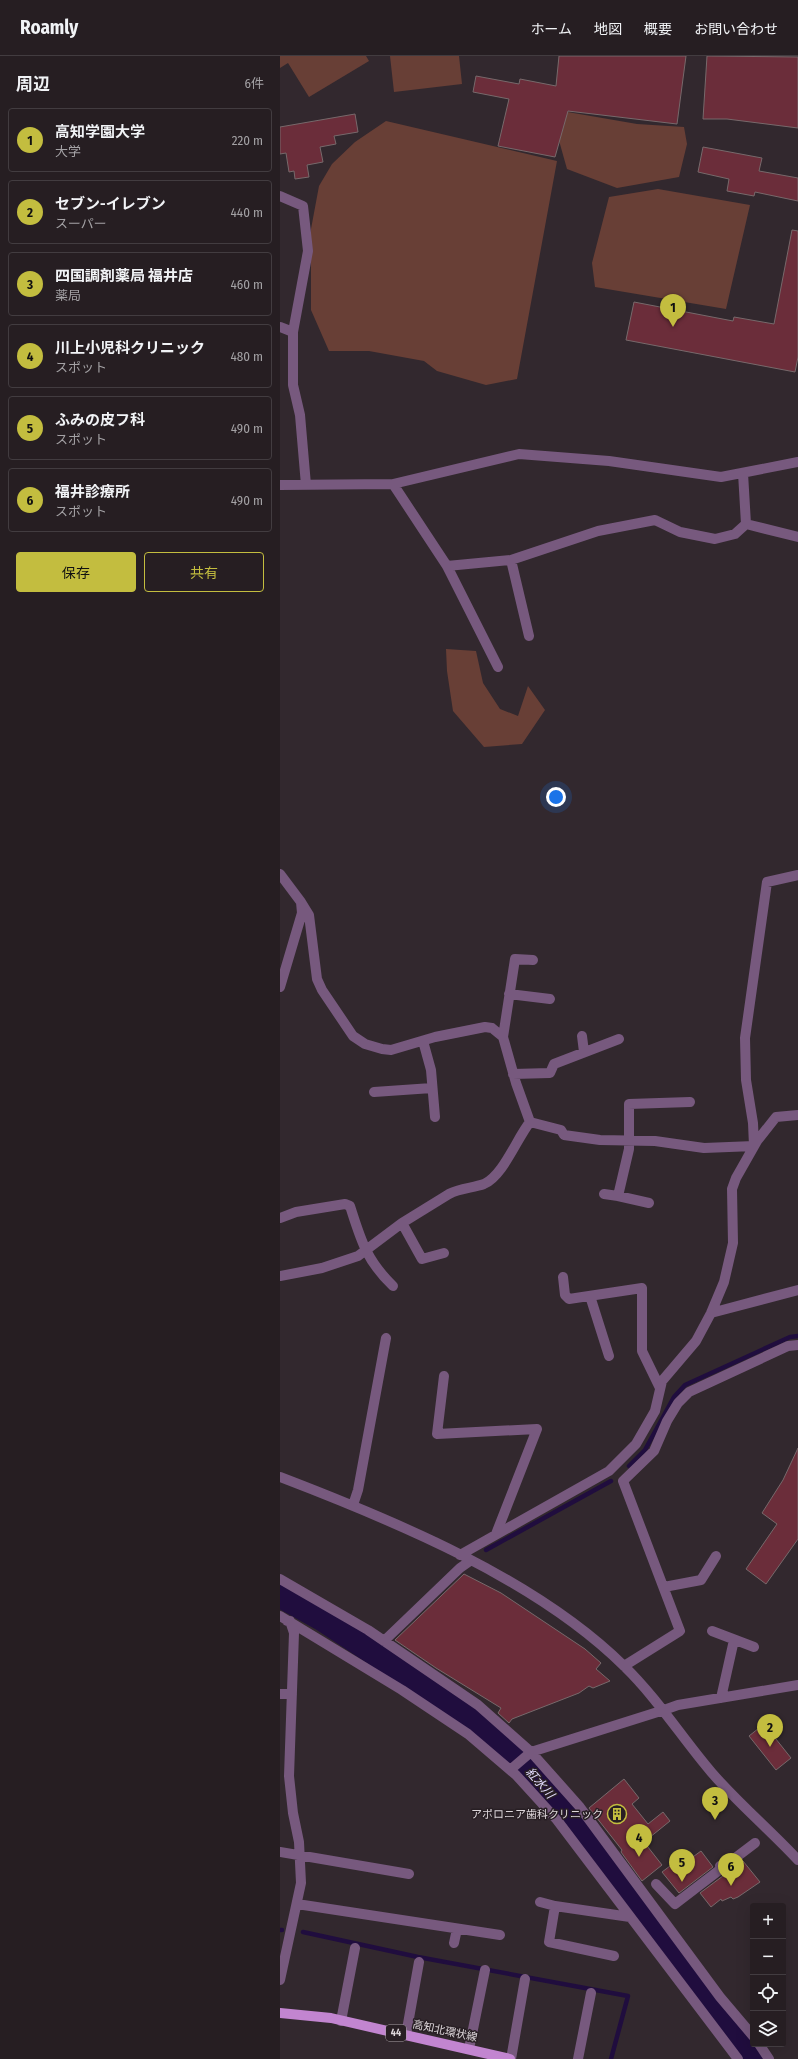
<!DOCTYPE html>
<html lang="ja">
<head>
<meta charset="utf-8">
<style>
  body { margin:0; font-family:"Fira Sans Condensed","Noto Sans JP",sans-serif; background:#2e272a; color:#f1f3f6 }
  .controls { position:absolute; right:12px; bottom:12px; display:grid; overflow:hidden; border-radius:4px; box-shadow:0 4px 16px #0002 }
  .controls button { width:36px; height:36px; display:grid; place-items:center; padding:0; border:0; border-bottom:1px solid #423c40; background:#261e22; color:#f1f3f6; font:20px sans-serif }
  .you { position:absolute; left:276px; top:741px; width:14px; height:14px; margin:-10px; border:3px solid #fff; border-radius:50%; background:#1a73e8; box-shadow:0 0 0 6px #1a73e833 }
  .badge { display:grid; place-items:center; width:26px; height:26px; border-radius:50%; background:#c3bd3f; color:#111; font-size:13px; font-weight:700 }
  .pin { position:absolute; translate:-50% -33px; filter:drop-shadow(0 1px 2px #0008) }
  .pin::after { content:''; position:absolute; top:21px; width:14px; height:12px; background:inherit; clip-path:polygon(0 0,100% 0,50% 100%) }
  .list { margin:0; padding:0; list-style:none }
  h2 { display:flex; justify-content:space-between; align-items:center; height:52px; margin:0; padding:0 16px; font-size:17px }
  h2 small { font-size:13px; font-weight:400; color:#a4a2a5 }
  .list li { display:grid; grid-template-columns:26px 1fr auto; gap:12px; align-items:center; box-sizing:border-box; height:64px; margin:0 8px 8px; padding:0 8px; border:1px solid #423c40; border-radius:4px }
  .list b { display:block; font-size:15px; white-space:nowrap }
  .list p { margin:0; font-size:13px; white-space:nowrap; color:#a4a2a5 }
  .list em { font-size:13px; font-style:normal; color:#a4a2a5 }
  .actions { display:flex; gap:8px; padding:12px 16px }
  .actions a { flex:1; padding:9px 0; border:1px solid #c3bd3f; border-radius:4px; text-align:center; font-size:14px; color:#c3bd3f }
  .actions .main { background:#c3bd3f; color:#111 }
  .icon { flex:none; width:22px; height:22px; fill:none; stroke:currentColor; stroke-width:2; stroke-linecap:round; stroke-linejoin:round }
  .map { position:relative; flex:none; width:518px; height:2003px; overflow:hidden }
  header { display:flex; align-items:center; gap:24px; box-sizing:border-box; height:56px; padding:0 20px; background:#261e22; border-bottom:1px solid #423c40 }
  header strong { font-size:19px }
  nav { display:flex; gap:22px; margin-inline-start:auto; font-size:14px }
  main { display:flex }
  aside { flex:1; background:#261e22 }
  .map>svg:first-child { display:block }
</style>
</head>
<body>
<header>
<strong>Roamly</strong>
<nav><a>ホーム</a><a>地図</a><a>概要</a><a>お問い合わせ</a></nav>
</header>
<main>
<aside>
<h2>周辺<small>6件</small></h2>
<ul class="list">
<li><span class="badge">1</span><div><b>高知学園大学</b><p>大学</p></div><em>220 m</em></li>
<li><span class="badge">2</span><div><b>セブン-イレブン</b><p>スーパー</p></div><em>440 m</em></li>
<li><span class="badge">3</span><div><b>四国調剤薬局 福井店</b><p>薬局</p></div><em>460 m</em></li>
<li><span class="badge">4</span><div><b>川上小児科クリニック</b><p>スポット</p></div><em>480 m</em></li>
<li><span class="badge">5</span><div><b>ふみの皮フ科</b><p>スポット</p></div><em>490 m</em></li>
<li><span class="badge">6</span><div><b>福井診療所</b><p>スポット</p></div><em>490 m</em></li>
</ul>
<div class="actions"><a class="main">保存</a><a>共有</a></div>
</aside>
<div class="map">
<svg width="518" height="2003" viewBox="0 0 518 2003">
  <rect width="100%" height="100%" fill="#32282e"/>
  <path fill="#683f36" d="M0 0H86L89 5 29 41 8 7 0 12Z
    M110 0H179L182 28 114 36Z
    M276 54 357 68 404 71 407 88 399 121 337 132 287 113 278 81Z
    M106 65 277 105 237 323 206 329 157 315 144 305 89 295H49L31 254V173L39 130 52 108 75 86Z
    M378 133 470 149 446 253 315 231 312 207 329 141Z
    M166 593 196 595 203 627 220 653 238 660 248 630 265 654 242 688 204 691 173 655 167 615Z"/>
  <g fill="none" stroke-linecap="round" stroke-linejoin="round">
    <path stroke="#200d3e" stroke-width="4.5" d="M349 1410 365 1394 394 1341 405 1329 510 1281 518 1280
      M206 1494 331 1425
      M0 1874H2
      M23 1876 138 1901 348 1940 331 2003"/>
    <path stroke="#200d3e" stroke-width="27" d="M0 1538 43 1562 181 1653 245 1709 295 1767 471 2003"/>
  </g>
  <path fill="#6b2d3a" stroke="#77696b" d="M279 0H406L397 68 288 55 275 101 218 90 229 43 193 36 196 20 239 28 240 23 276 30Z
    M427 0 518 1V72L447 63H423Z
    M75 58 78 76 54 80 56 88 40 91 43 106 27 109 29 121 15 123 14 115 9 116 6 97 0 98V71Z
    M423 91 482 102 479 115 518 122V145L475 136 474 140 447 135 449 123 418 116Z
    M512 174 518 175V301L515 316 346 284 354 246 453 265 454 261 494 268Z
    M518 1392V1483L486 1528 466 1513 497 1468 482 1457 503 1424Z
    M184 1518 221 1537 305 1593 321 1607 316 1613 330 1625 313 1632 309 1630 299 1637 232 1663 229 1667 218 1657 221 1652 156 1612 115 1584Z
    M484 1668 511 1702 496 1714 469 1680Z
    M344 1723 359 1742 352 1748 368 1768 383 1756 390 1765 364 1786 382 1809 362 1825 341 1796 342 1794 309 1752Z
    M421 1795 433 1811 399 1837 382 1816 402 1801 406 1806Z
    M463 1805 480 1826 458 1841 453 1843 451 1841 442 1845 441 1843 431 1851 420 1837Z"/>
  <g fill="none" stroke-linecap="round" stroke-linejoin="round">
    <path stroke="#77597e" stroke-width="10" d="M0 140 23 150 28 195 13 276V329L20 359 26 429
      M0 271 13 276
      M463 417 466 468 518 481
      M113 428 167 510 218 611
      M0 429 113 428 239 398 329 405 441 421 518 406
      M231 504 249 580
      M167 510 231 504 318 475 375 464 400 476 435 483 455 478 466 468
      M0 818 21 846 22 857 0 931
      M21 846 29 859 37 923 42 934 73 980 85 988 102 993 111 994 155 981 205 971 212 972 223 981 236 1027 250 1066 281 1074 284 1079 320 1084 375 1085 424 1092 474 1090 473 1067 466 1024 465 982 487 826 518 819
      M229 938 270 943
      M302 980 304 996
      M223 981 235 903 253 904
      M143 985 151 1014 155 1061
      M233 1018 270 1017 274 1008 339 983
      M94 1036 152 1032
      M324 1138 338 1140
      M369 1147 338 1140 349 1093V1048L410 1046
      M0 1162 16 1156 65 1148 70 1150C81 1184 86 1204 113 1230
      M122 1167 142 1203 164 1197
      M0 1220 42 1212 78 1200 122 1167 169 1138C180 1132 193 1132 204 1128 223 1120 237 1082 250 1066
      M283 1221 285 1239 289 1243 362 1232V1295L380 1332
      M310 1240 329 1300
      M431 1257 518 1234
      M164 1320 157 1378 257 1373 216 1478
      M0 1421C115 1465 256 1523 344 1610 378 1643 402 1682 432 1717 459 1748 490 1774 518 1804
      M73 1449 78 1434 106 1282
      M180 1499 329 1415 356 1388 375 1355 382 1325 416 1285 431 1257 444 1226 453 1187 452 1133 456 1122 477 1085 496 1061 518 1059
      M0 1523 88 1574 198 1649 251 1696 299 1750 440 1941 473 1980
      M384 1531 421 1524 436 1500
      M0 1560 122 1634 188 1678 236 1719 277 1764 458 2003
      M432 1575 474 1591
      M104 1585 180 1512 190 1505
      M344 1610 400 1575 343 1425 374 1395 387 1365 398 1347 409 1336 508 1290 518 1289
      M0 1638H12
      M441 1642 454 1584
      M230 1714 251 1696 384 1654 398 1649 518 1629
      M0 1796 129 1818
      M442 1812 475 1787
      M376 1828 395 1848 442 1812 440 1810
      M260 1846 275 1850
      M17 1848 220 1879
      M174 1887 177 1873
      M334 1900 269 1886 275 1850 350 1861
      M0 1924 21 1827 19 1786 13 1757 9 1720 14 1577 10 1565H7
      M61 1965 75 1892
      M126 1979 139 1906
      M479 1988 489 2003
      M189 1993 205 1914
      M231 2003 245 1923
      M298 2003 311 1937"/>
    <path stroke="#c285d0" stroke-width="10" d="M0 1957 51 1962 230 2003"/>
  </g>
  <defs>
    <symbol id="building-ring" viewBox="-11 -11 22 22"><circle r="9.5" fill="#281f24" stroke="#c3bd3f" stroke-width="1.5"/><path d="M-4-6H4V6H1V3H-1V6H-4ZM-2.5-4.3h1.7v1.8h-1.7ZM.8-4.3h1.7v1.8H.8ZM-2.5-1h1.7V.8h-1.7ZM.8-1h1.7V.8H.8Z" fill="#c3bd3f"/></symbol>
  </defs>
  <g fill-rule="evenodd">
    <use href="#building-ring" x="326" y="1747" width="22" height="22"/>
  </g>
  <g text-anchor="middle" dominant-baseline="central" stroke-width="3" stroke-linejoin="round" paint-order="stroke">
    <rect fill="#281f24" stroke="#a79fa3" stroke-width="1" x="106" y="1969" width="20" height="16" rx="3"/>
    <g font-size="10" font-weight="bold" fill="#ddd6da">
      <text x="116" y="1977">44</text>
    </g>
    <g font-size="11" fill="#ddd6da" stroke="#281f24" text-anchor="end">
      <text x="323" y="1758">アポロニア歯科クリニック</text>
    </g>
    <g font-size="11" fill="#ddd6da" stroke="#281f24">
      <text transform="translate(165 1975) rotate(12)">高知北環状線</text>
    </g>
    <g font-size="12" font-style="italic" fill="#e1dafc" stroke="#281f24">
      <text transform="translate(260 1727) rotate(49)">紅水川</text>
    </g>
  </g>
</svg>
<div class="controls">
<button>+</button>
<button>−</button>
<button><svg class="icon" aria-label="locate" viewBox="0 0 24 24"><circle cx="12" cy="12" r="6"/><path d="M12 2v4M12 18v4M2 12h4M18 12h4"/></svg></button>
<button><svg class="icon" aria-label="layers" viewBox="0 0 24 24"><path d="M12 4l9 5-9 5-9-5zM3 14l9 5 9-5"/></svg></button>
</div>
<div class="you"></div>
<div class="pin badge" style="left:393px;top:271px">1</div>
<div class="pin badge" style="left:490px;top:1691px">2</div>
<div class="pin badge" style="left:435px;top:1764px">3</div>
<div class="pin badge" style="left:359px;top:1801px">4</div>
<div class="pin badge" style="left:402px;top:1826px">5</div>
<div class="pin badge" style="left:451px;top:1830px">6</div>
</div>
</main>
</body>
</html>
